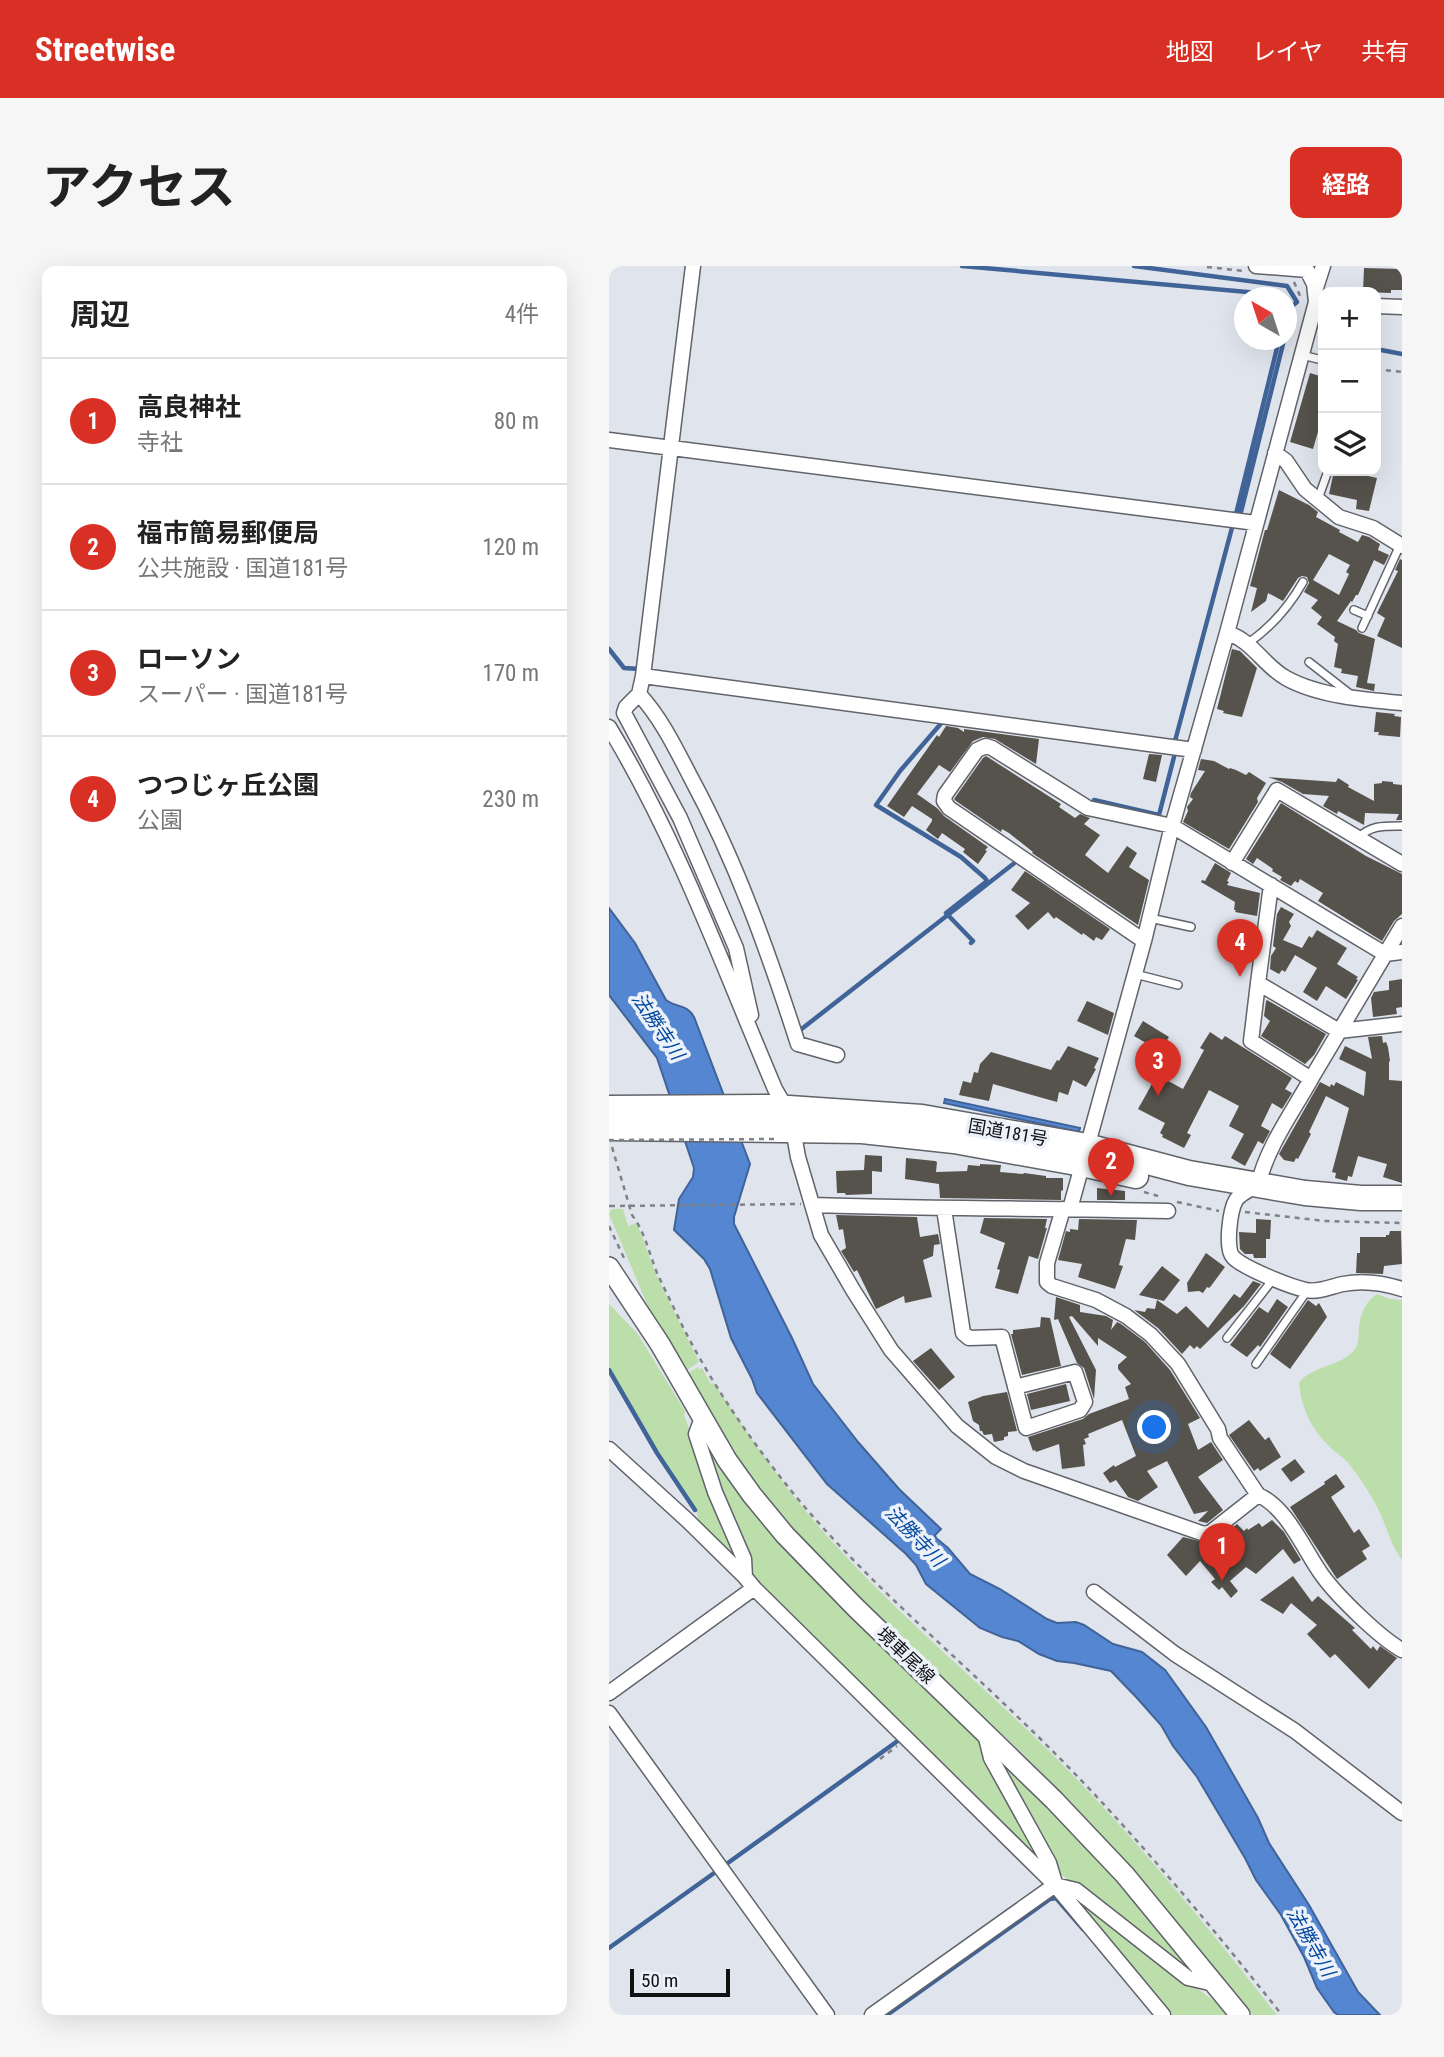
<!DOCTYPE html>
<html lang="ja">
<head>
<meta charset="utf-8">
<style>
  body { margin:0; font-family:"Roboto Condensed","Noto Sans JP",sans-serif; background:#f6f6f6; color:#222 }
  .controls { position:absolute; right:21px; top:21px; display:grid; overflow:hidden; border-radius:14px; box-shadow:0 7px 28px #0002 }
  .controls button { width:63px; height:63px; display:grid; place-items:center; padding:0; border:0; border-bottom:2px solid #e0e0e0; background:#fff; color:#222; font:35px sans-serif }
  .compass { position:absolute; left:625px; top:21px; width:63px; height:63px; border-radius:50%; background:#fff; box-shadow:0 7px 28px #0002; rotate:321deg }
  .scale { position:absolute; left:21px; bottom:18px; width:100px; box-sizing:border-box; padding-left:7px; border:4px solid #0f1113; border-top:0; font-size:19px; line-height:24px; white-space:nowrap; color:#0f1113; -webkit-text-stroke:5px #edf1f9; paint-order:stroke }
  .you { position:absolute; left:546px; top:1162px; width:24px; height:24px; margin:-18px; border:5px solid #fff; border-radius:50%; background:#1a73e8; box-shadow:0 0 0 10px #1a73e833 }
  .badge { display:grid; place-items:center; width:46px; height:46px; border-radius:50%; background:#d93025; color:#fff; font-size:23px; font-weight:700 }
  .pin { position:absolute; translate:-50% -58px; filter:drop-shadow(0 2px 4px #0008) }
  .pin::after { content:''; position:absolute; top:37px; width:24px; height:21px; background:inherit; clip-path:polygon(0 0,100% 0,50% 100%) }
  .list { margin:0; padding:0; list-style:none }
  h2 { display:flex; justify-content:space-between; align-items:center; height:91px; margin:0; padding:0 28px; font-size:30px }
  h2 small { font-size:23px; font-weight:400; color:#767676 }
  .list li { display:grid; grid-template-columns:46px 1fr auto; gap:21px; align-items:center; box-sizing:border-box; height:126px; padding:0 28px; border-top:2px solid #e0e0e0 }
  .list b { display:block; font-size:26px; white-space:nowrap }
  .list p { margin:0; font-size:23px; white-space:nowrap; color:#767676 }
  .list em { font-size:23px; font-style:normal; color:#767676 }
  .icon { flex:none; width:38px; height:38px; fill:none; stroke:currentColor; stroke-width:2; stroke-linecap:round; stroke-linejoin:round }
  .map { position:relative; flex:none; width:793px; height:1749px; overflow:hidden; border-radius:14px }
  header { display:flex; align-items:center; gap:42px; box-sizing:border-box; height:98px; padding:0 35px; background:#d93025; color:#fff }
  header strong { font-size:33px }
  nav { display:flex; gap:38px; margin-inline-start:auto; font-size:24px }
  .intro { display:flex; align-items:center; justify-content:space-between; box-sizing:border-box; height:168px; padding:0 42px }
  h1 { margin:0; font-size:49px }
  .button { padding:18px 32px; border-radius:14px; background:#d93025; color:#fff; font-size:24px; font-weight:700 }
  main { display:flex; gap:42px; padding:0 42px }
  aside { flex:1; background:#fff; border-radius:14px; box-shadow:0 7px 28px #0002 }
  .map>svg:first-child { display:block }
</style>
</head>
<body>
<header>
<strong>Streetwise</strong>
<nav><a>地図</a><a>レイヤ</a><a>共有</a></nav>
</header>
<div class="intro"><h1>アクセス</h1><a class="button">経路</a></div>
<main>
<aside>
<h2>周辺<small>4件</small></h2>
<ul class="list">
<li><span class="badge">1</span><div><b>高良神社</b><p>寺社</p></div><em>80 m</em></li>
<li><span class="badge">2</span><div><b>福市簡易郵便局</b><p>公共施設 · 国道181号</p></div><em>120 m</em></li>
<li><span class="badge">3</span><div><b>ローソン</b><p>スーパー · 国道181号</p></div><em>170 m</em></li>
<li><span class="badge">4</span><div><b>つつじヶ丘公園</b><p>公園</p></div><em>230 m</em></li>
</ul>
</aside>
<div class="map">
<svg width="793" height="1749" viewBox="0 0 793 1749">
  <rect width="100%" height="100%" fill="#e0e4ec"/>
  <path fill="#bcdeab" d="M3 943H14L19 960 28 957 46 1006 90 1096 75 1106 38 1038 0 948Z
    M768 1028 781 1033 793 1034V1294C779 1274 778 1259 767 1239 760 1226 750 1210 740 1198 735 1191 726 1187 720 1180 702 1163 692 1141 690 1117 703 1099 733 1101 746 1083 751 1076 749 1069 750 1061 751 1048 757 1035 768 1028Z
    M0 1038 28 1067 76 1145 75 1149 131 1297 91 1261 87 1243 63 1208 0 1101Z
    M89 1101 90 1104 93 1102 102 1118 105 1117C140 1170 176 1223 218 1270 289 1350 372 1417 447 1492 527 1572 598 1660 668 1749H644L541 1626 476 1552 413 1487 235 1317 168 1246 125 1189 76 1109Z
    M96 1178 146 1249 213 1322 365 1467 437 1600 145 1315Z
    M388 1489C456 1557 521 1628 582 1703L581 1706 449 1606Z
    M462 1628 613 1741 620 1749H563Z"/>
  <path fill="#5586d1" stroke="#406398" stroke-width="2" d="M0 642 26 677 57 734C68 742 78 738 85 751L141 898 125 951V958L183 1072 204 1118 249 1176 290 1223 332 1263 326 1269 327 1272 339 1282 361 1308 391 1323 438 1353 448 1357 467 1356 475 1359 504 1378 533 1386 556 1404 597 1461 649 1552 660 1577 700 1639 749 1726 771 1749H729L725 1746 708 1722 695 1691 672 1649 647 1614 636 1592 588 1511 564 1480 552 1459 528 1432 502 1405 465 1397 448 1395 430 1388 409 1375 393 1371 371 1362 317 1318 307 1299 297 1288 218 1218 148 1127 143 1113 122 1072 101 1003 95 993 65 964 70 933 84 911 85 902 48 792 0 729Z
    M336 833 471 862 470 866 335 837Z"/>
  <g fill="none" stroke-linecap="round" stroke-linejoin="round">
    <path stroke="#406398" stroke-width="4.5" d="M353 0 671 29 672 32
      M525 0 678 20 688 36 682 41 678 64
      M714 44V45
      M767 83 793 88
      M632 246 675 74
      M623 248H627L670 74
      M0 383 15 402 31 403
      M335 454 291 505 267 539 352 591 376 612 378 615 337 647 364 675 362 677
      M561 475H566L624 258
      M485 534 550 549 565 491
      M190 765 408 595
      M0 1104 48 1187 86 1244
      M116 1599 290 1474 289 1473
      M0 1682 108 1605
      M278 1749 441 1633 447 1632 474 1663"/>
  </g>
  <path fill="#56524c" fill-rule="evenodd" d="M755 2 793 3V24H782V27L754 26Z
    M701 107 714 111V149L704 183 681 176Z
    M725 205H747L746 207 768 212 760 245 747 243 748 234 720 228Z
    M670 224 700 239 709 246 707 251 731 264 730 266 749 276 753 269 760 271 771 278 769 284 780 289 775 299 765 294 749 329H747L743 336 742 335 728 355 747 364 750 367 766 373 758 417 766 418 765 425 747 421 749 410 732 407 733 403 725 401 729 378 725 375 726 371 708 358 713 351 702 342 709 334 695 326 700 317 698 311 693 310 689 312 674 335 659 327 657 335 642 346 648 322 641 320 656 264H658ZM720 288 741 299 737 306 740 308 730 329 704 314Z
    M791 293 793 294V382L768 370 776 352 768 347 789 305 786 304Z
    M623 383 631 385 648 402 633 451 614 447 615 445 608 443Z
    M767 446 786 448 785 450 792 451 791 471 769 469 770 466H765Z
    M337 460 349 462 355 466V463L430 473 427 498 386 473 374 471 364 475 341 506 330 499 308 528 328 542 335 550 379 581 376 584 378 585 369 598 354 586 356 583 333 567 329 573 317 564 323 555V553L303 540 295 551 278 540 328 469 330 471Z
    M540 488 553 489 547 516 534 513Z
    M377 490 452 538 450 541 466 552 471 548 481 552 475 558 491 569 476 589 499 607 518 580 528 587 520 601 540 614 529 659 423 587 424 586 400 567 393 563 392 566 347 535 345 533 374 492Z
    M592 493 605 495 620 503 621 502 627 504 637 509 640 506 657 517 648 532 649 536 620 583 574 556 579 545 578 541 584 533 581 531 582 527 596 505 589 504Z
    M659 511 727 516 729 512 740 519 739 521 765 535V518L773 517V515L784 516V518L793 519V554H787L790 548 756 547 755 559 729 545 728 548 714 540 720 530 694 528 673 516Z
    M672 537 757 590 793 608V648L785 655 773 675 709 635 714 627 691 613 689 617 686 615 682 620 671 614 673 611 663 605 664 603 648 592 644 598 637 593Z
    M606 597 622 607 618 615 620 616 618 619 651 627 648 650 626 646 627 644H625L626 636 592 616 593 614 596 615Z
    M416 605 501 663 493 674 487 671 485 675 474 667 473 669 447 651 445 653 439 646 419 664 406 650 421 637 402 624Z
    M672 641 685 648 680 656 682 660 674 674 693 682 700 670 703 672 708 664 738 682 728 698 749 711 747 713 749 714 737 733 717 720 708 735 694 726 708 702 686 689 676 706 673 704 670 708 661 703 662 690 667 682 664 680 668 648Z
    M793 713V741L787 742 788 748 764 751 762 732 765 726 780 724V715Z
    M658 734 717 768 705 789 696 798 652 770 661 755 655 750 657 735Z
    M478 735 505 747 499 769 468 755Z
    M534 755 560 771 551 785 525 770Z
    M601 766 613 774 616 770 683 812 676 823 683 827 673 843 663 837 652 860 661 865 654 878 649 875 636 900 622 892 635 868 620 860 630 840 600 824 578 867 582 869 575 882 553 871 554 869 551 867 556 857 529 843 548 809 574 823 595 784 591 782Z
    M773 770 774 777 777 776 779 781 781 795 780 796V814L793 815V917L774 911 778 898 749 890 743 911 739 910 738 915 726 912 727 907 723 906 740 842 717 830 700 866 702 868 689 893 687 892 685 896 675 894 670 888 711 816 721 821 722 818 725 820 727 816 755 830 757 806 730 793 736 780 763 793 759 771Z
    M459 780 490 792 485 802 487 803 477 821 464 814 459 829 450 826 448 836 384 818 380 835 350 829 354 815 362 817 365 806 369 807 371 798 382 786 442 804 448 794 450 795Z
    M256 889 273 890V906L263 905V928L237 929 236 927H228L227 905 255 904Z
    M297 892 326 895 328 896 327 906 358 905 359 899 371 900V898L392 899 391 906 414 908 415 907 437 910V912H454V924L452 925V934L331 932 330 918 296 913Z
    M488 922 516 925V934H488Z
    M227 949 308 951 311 971 329 968 331 978 325 979 324 990 314 994 323 1031 296 1037 295 1030 267 1043 248 1004 245 1006 232 985 237 982 234 963 230 964Z
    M375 952 438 953 436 962H438L429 993 420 990 409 1028 386 1022 391 1004 388 1003 396 977 371 967Z
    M470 953 528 954 526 974 517 973 510 999 514 1000 506 1023 469 1011 473 998 449 994 457 965 461 966V963L469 964Z
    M647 953 662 954 661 973H657V992H645L644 988H636L631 983 630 966 647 967Z
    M781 965H792L793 998 775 1000 774 1008 747 1007 748 987H751V971H777V969H780Z
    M597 987 616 1001 602 1020 600 1022 598 1021 594 1027 590 1025 579 1026 578 1017Z
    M553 1000 571 1014 555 1035 530 1029Z
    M644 1015 652 1018 635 1040 591 1083 588 1080 585 1083 581 1079 573 1088 549 1062 525 1044 536 1046 538 1042 546 1043 548 1034 568 1048 577 1040 599 1062 625 1028 631 1032Z
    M447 1031 471 1039V1046L497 1050 504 1054 502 1064 508 1056 512 1058 536 1076 561 1104 591 1152 579 1158 589 1184 602 1176 614 1194 589 1211 614 1244 598 1257 589 1255 599 1245 585 1248 558 1195 538 1205 549 1221 529 1235 519 1231 507 1214 501 1217 494 1207 505 1199 506 1201 527 1190 513 1154 479 1168 480 1171 475 1173 477 1178 474 1179 476 1200 453 1203 450 1178 427 1186 426 1184 424 1185 419 1171 474 1153 480 1148 520 1133 516 1121 522 1118 509 1103V1099L518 1091 489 1072V1080L463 1050 460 1051 487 1104 485 1133 475 1102 468 1097 449 1053 445 1054Z
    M668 1033 679 1041 651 1081 649 1079 638 1091 621 1079 650 1041 659 1047Z
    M699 1034 707 1040 710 1037 718 1051 681 1103 661 1088Z
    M432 1051 441 1052 452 1100 413 1109 402 1068H404V1064L431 1061Z
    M322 1082 346 1111 330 1124 304 1095Z
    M457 1118 461 1135 422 1144 418 1128Z
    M398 1126 408 1165 399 1166V1170L395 1171V1174L385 1176 383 1168 375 1169 373 1165H371L370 1159 364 1155 359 1136 374 1130Z
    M640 1154 656 1174 660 1171 672 1191 651 1205 649 1202 645 1205 620 1169Z
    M686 1193 696 1206 682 1216 672 1203Z
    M727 1208 736 1221 722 1231 745 1267 750 1263 761 1280 753 1285 758 1293 728 1313 681 1241 716 1218 715 1216Z
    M663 1254 675 1266 692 1294 685 1298 674 1283 647 1308 637 1301 621 1315 629 1325 622 1332 613 1321 610 1324 602 1316 606 1313 591 1295 577 1310 558 1289 574 1271 598 1277 608 1274 628 1258 635 1265 638 1262 639 1264 650 1257 653 1261Z
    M684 1310 703 1336 709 1330 746 1362 743 1364 762 1383 764 1380 768 1385 771 1380 788 1392 760 1423 726 1388 721 1392 698 1368 708 1359 682 1337 674 1348 651 1334Z"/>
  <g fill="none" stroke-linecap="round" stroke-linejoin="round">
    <defs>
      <path id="lane" d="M693 89 709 93
        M709 233 719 205
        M745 344 759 350
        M753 362 791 279
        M638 378C661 362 680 341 694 316
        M700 396 741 428
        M749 572C762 559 775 560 793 560
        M541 652 582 661
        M526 708 569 719
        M618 1072 665 1012
        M647 1098 698 1025"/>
      <path id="street" d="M84 0 34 410 30 428 17 441 15 447 71 552 127 682 142 749
        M647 0 698 4 705 18 707 36
        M706 25 714 0
        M767 40 793 41
        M0 174 647 257
        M666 187 677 195 696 223 730 251 764 262 793 280
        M618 367C643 374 655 400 677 412 709 430 757 434 793 437
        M34 410 585 484
        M30 428C52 452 66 481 81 510 127 595 159 685 189 778L228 789
        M0 461C69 575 114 701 166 823L177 842 184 863 189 891 212 969 244 1024 282 1084 348 1160 387 1191 415 1205 595 1268 602 1266 649 1229
        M623 597 668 524 793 598
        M662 619 649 717 730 765 793 758
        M535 675 340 542 335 535 336 529 368 484 377 480 383 482 479 542 563 560 776 688 793 686
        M649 717 642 775 702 813C683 847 658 881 649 919 642 923 632 927 627 934 621 944 616 983 624 991 634 1002 682 1021 697 1024 709 1027 723 1020 734 1018 754 1014 774 1017 793 1023
        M702 813 793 660
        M203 939C322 943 441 942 559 945
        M335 943 354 1067 360 1072 393 1071 417 1162 471 1144 476 1136 466 1106 406 1121
        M454 943 438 997V1016L443 1020 487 1034 517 1050 542 1069 569 1098 609 1163 611 1172 649 1229C678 1241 695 1284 713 1309 728 1330 771 1372 793 1384
        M461 943 535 675 563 560 618 367 707 36H714
        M93 1152 87 1168 106 1226 135 1293 136 1311
        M0 1183 78 1254 136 1311 145 1322 446 1619 554 1749
        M485 1326 566 1388 686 1465 793 1547
        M0 1427 145 1322
        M0 1447 218 1749
        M376 1468 382 1492 440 1597 446 1617
        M446 1619 467 1624 579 1712 605 1718
        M263 1749 446 1619"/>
      <path id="secondary" d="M0 1001 51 1078 118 1194 143 1229 176 1269 246 1341 445 1534 516 1609 631 1749"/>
      <path id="highway" d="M0 842 165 841 313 851 478 880 580 907 696 927 752 932H793
        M0 862 253 865 345 875 473 898 527 910"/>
    </defs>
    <use href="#lane" stroke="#60636a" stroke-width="10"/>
    <use href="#street" stroke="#60636a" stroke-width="17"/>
    <use href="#secondary" stroke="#60636a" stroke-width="22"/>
    <use href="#highway" stroke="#60636a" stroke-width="27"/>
    <path stroke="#7f8287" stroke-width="2.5" stroke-dasharray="5 5" stroke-linecap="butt" d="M598 1 635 5
      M685 16 692 32
      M767 103 793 106
      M3 881 23 949C36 966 40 987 48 1007 56 1024 65 1042 73 1059 103 1119 143 1176 184 1227 253 1311 336 1380 413 1455 508 1546 591 1646 673 1749
      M535 926 549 930
      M568 936 610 945
      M0 940H1
      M636 946 716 955 793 957
      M0 960 15 992
      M271 1493 288 1480"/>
    <use href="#lane" stroke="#fff" stroke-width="7"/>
    <use href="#street" stroke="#fff" stroke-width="14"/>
    <use href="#secondary" stroke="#fff" stroke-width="19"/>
    <use href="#highway" stroke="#fff" stroke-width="24"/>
    <path stroke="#7f8287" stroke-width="2.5" stroke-dasharray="5 5" stroke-linecap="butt" d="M0 874 169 873
      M1 940 192 938"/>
  </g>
  <g text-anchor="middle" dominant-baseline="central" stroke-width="7" stroke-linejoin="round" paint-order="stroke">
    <g font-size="18" fill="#0f1113" stroke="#edf1f9">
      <text transform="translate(399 866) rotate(10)">国道181号</text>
      <text transform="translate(297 1389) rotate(44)">境車尾線</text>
    </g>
    <g font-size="19" font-style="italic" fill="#0549a1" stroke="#edf1f9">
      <text transform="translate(49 760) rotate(56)">法勝寺川</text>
      <text transform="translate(306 1270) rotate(46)">法勝寺川</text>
      <text transform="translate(702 1676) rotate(60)">法勝寺川</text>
    </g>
  </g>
</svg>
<div class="controls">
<button>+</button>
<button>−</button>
<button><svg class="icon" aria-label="layers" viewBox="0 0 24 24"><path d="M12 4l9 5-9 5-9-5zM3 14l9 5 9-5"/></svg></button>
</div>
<svg class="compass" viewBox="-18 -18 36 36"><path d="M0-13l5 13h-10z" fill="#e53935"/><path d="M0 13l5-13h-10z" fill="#767676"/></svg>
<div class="scale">50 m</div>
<div class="you"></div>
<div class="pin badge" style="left:613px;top:1315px">1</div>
<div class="pin badge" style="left:502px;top:930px">2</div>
<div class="pin badge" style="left:549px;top:830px">3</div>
<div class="pin badge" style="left:631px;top:711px">4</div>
</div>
</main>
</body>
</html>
